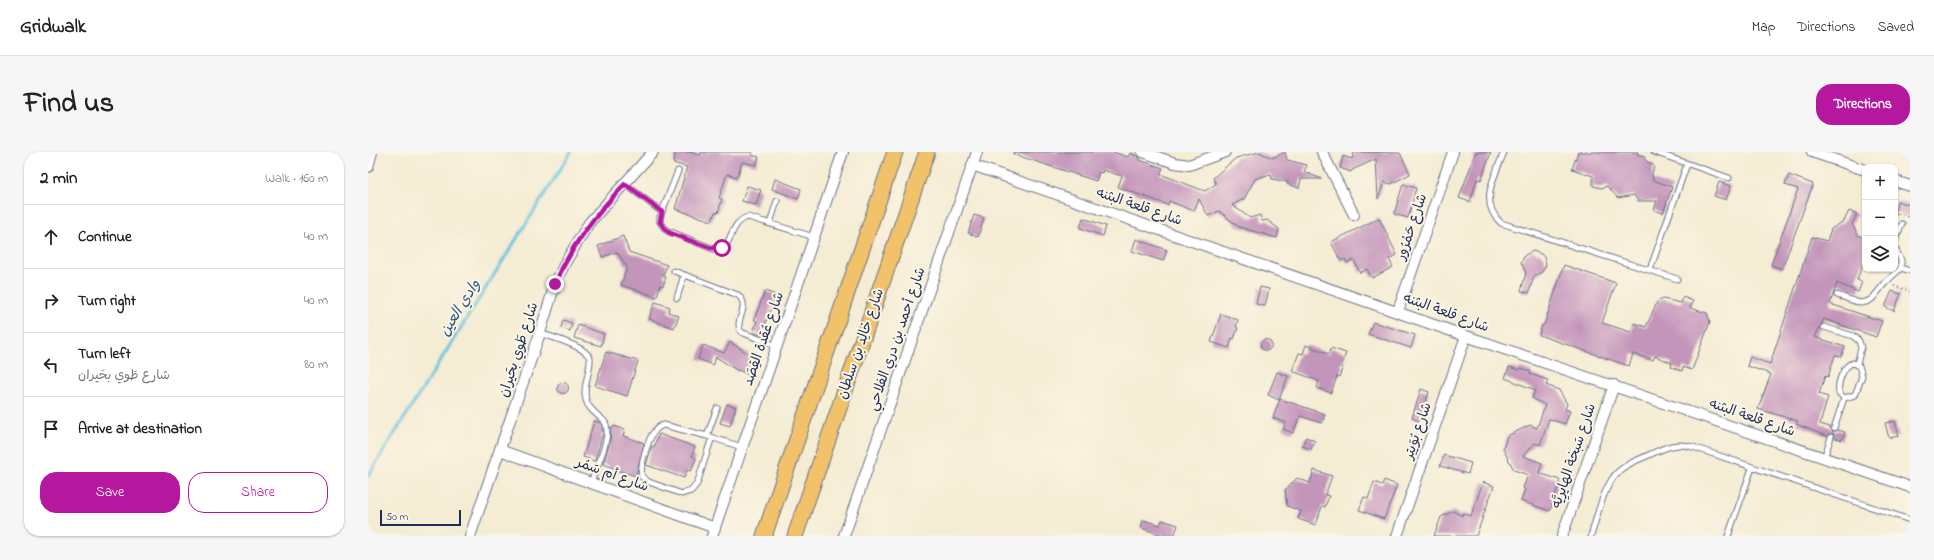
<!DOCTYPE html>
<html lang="en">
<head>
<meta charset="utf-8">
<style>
  body { margin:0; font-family:"Indie Flower","Playpen Sans Arabic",sans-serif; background:#f6f6f6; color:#222 }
  .controls { position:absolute; right:12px; top:12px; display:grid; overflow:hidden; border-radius:8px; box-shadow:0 1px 3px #0004 }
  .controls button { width:36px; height:36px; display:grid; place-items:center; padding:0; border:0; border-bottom:1px solid #e0e0e0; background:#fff; color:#222; font:20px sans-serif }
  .scale { position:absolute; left:12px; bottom:10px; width:81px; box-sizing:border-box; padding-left:4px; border:2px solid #1b2f5e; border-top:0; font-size:11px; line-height:14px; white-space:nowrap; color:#1b2f5e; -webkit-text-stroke:3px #fcf5e5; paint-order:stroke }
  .stop { position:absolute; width:12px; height:12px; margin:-9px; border:3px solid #b5179e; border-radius:50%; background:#fff }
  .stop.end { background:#b5179e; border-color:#fff; box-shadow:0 1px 4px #0008 }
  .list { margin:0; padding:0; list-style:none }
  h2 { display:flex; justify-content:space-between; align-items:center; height:52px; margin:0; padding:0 16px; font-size:17px }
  h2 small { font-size:13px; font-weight:400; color:#767676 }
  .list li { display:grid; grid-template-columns:26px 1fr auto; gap:12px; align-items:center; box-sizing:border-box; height:64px; padding:0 16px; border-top:1px solid #e0e0e0 }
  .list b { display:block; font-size:15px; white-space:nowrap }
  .list p { margin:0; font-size:13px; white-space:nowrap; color:#767676 }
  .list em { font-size:13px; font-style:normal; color:#767676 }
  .actions { display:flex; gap:8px; padding:12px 16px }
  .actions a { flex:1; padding:9px 0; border:1px solid #b5179e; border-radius:16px; text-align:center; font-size:14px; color:#b5179e }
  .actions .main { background:#b5179e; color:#fff }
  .icon { flex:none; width:22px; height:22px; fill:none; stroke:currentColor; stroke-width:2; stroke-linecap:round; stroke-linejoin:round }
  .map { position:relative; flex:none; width:1542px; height:384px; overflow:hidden; border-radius:16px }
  header { display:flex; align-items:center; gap:24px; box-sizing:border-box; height:56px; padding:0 20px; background:#fff; border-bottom:1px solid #e0e0e0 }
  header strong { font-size:19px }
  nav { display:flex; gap:22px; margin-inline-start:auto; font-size:14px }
  .intro { display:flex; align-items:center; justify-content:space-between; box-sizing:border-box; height:96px; padding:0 24px }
  h1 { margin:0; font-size:28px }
  .button { padding:10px 18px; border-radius:16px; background:#b5179e; color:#fff; font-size:14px; font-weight:700 }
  main { display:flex; gap:24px; padding:0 24px }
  aside { flex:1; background:#fff; border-radius:16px; box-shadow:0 1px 3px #0004 }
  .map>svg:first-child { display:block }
</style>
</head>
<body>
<header>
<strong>Gridwalk</strong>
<nav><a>Map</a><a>Directions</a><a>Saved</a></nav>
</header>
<div class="intro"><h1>Find us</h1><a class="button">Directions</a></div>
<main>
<aside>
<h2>2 min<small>Walk · 160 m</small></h2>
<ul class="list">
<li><svg class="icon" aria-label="ahead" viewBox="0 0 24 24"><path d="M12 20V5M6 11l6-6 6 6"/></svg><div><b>Continue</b></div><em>40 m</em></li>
<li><svg class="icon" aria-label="right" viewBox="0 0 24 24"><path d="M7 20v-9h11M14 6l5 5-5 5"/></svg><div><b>Turn right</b></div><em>40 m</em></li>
<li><svg class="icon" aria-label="left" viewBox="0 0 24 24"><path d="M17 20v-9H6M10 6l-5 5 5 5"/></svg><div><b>Turn left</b><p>شارع طَوي بحَيران</p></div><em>80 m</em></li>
<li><svg class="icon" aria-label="arrive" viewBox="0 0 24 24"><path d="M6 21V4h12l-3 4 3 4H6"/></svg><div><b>Arrive at destination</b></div></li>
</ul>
<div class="actions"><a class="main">Save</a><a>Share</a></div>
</aside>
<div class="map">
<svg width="1542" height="384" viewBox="0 0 1542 384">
  <rect width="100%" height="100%" fill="#fcf5e5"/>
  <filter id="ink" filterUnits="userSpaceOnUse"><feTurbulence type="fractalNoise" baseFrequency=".025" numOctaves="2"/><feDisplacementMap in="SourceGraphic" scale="8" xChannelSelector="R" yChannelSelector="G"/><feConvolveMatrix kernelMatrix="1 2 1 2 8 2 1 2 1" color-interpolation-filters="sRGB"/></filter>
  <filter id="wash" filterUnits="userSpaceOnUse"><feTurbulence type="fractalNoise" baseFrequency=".012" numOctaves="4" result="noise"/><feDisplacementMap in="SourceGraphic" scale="16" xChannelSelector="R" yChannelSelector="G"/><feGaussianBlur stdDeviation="0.9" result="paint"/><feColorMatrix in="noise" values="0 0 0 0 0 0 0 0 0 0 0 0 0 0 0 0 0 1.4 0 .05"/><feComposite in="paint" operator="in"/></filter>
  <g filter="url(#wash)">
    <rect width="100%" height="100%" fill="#f4ecd3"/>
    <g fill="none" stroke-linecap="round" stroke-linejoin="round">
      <path stroke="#60c2df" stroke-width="3" d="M0 324 203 0"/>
    </g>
    <g id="blocks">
      <path fill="#c495bb" d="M308 0H321L333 3V0H385L383 3 391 5 388 13 374 10 369 25 359 22 351 46 354 47 350 61 347 60 344 69 307 57 319 15 305 11Z
        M645 0H745L760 5 762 1 770 4 771 8 795 16 792 22 837 39 848 32 845 26 868 6 891 0 904 6 917 0 919 8 939 13 936 20 954 27H933L931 36 919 32 920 30 904 27 903 22 887 27 876 47 864 53 882 66 892 63 894 69 899 68 911 77 909 86 871 75 851 59 840 64 831 47 826 59 801 49 800 53 750 35 754 24 735 18 734 21 731 20 728 29 645 2Z
        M986 0 1032 1 1042 22 1023 32 1016 30 1010 47 1008 7 984 18 983 20 972 16 975 4 984 7Z
        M1108 0H1123L1113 28 1109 27 1102 50 1091 46Z
        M1210 0H1270L1269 2 1276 4 1278 9 1286 14 1284 22 1285 28 1304 35 1295 61 1286 58 1289 49H1270L1266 43 1250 46 1239 34 1234 36 1225 34V24L1204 17Z
        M1421 23 1445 32 1414 117 1403 113 1430 37 1417 33Z
        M407 27 433 37 430 47 404 37Z
        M1351 30 1363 34 1358 48 1346 44Z
        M1035 32 1048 36 1040 66 1026 62Z
        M379 34 393 38 388 53 374 49Z
        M1529 49 1542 53V65L1527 61Z
        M1481 59 1489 62 1484 72 1490 83 1497 87V111H1495L1489 128 1494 130 1490 140 1469 131 1462 152 1514 169 1508 185 1456 167 1447 185 1477 195 1473 205 1467 203 1460 225 1457 224 1451 242 1460 245 1452 272 1462 275 1465 280 1470 278 1477 280 1474 288 1467 286 1465 281 1459 284 1453 282 1428 272 1430 269 1390 257 1403 222 1379 214 1382 205 1402 212 1444 85 1459 89 1463 77 1476 69Z
        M606 63 616 66 610 85 600 81Z
        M715 66 738 74 735 84 712 76Z
        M1011 66 1029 103 1021 107 1025 115 1004 126 999 117 992 121 986 108 979 111 977 107 973 109 963 90Z
        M255 84 261 100 299 113 295 124 298 125 295 134 292 133 289 145 253 133 259 115 249 100 234 105 230 94Z
        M768 87 799 98 795 109 764 99Z
        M1165 99 1173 102 1176 105 1178 113 1174 120 1166 124 1161 141 1153 139 1158 121 1153 110 1157 103Z
        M1196 113 1248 131 1234 171 1263 180 1266 171 1278 175 1289 150 1295 147 1313 151 1315 145 1325 149 1322 156 1339 161 1342 170 1324 218 1315 215 1314 219 1303 215 1304 211 1287 204 1285 208 1265 202 1261 214 1171 183 1174 173H1176Z
        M892 135 901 137 897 154 888 152Z
        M397 139 408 143 397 172 399 173 395 184 385 180 389 169 386 168Z
        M1524 139 1533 142 1526 159 1517 155Z
        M287 150 302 155 300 160 311 164 306 176 281 167Z
        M853 162 870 168 868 175 870 176 866 187 864 186 861 196 843 190Z
        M195 168 204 171 202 179 193 176Z
        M1005 170 1047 183 1043 196 1000 182Z
        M210 173 236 182 233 194 206 186Z
        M892.5 193a5.5 5.5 0 1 1 11 0a5.5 5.5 0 1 1-11 0Z
        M362 190 381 202 380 205 385 208 380 223 371 218 370 219 348 205 345 213 330 207 335 193 356 201Z
        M938 193 961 202 963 196 978 201 973 214 975 215 971 225 969 224 963 241 949 236 951 229 924 219 931 201 935 202Z
        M238 200 270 209 259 244 227 234Z
        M1141 215 1151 218 1152 216 1163 219 1162 222 1180 228 1178 233 1191 238 1199 252 1197 257 1202 259 1197 272 1181 267 1172 293 1167 291 1155 304 1174 311 1171 321 1192 328 1182 359 1153 349 1157 337 1155 336 1160 323 1146 318 1135 297 1139 284 1162 273 1169 276 1177 253 1164 246 1167 238 1137 226Z
        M909 220 920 224 911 248 900 243Z
        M189.5 236a5.5 5.5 0 1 1 11 0a5.5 5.5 0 1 1-11 0Z
        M1053 237 1061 240 1051 269 1044 266Z
        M912 247 957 262 954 271 932 264 925 281 915 277 918 271 905 266Z
        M359 252 368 255 362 274 352 271Z
        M226 269 233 271 235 281 227 309 215 305Z
        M1527 269 1531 284 1521 286 1517 271Z
        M246 274 257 278 255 284 276 291 268 324 245 317 246 316 235 312 242 290 243 275 245 276Z
        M291 282 327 295 324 304 328 306 323 319 319 318 316 326 278 313 284 294 286 295Z
        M938 285 947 289 943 297 934 294Z
        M1076 303 1103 311 1100 322 1072 314Z
        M946 318 964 324 957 343 961 344 957 355 954 354 948 373 930 367 933 359 919 354 917 338 929 326 942 331Z
        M1016 328 1029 333 1016 367 991 358 996 345 1000 347 1006 330 1014 333Z
        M1115 330 1126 334 1108 384H1066L1073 365 1085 359 1094 364V361L1103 364Z
        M775 368 792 373 794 368 810 373 806 384H798L773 376Z"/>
    </g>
  </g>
  <g filter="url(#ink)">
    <use href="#blocks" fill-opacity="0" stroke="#677187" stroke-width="1"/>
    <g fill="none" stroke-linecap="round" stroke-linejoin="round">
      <defs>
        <path id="lane" d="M1136 0C1127 24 1110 50 1133 71L1309 127
          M1286 0 1361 26
          M310 19 292 65V70L298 78 348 98 358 93C365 82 366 69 380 65L446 85
          M257 32 294 60
          M402 71 409 49
          M1527 88 1534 72
          M1533 116 1542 119
          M1282 118 1319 12
          M306 119 370 143C384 155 365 167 373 180L409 194
          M1469 143 1492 151 1498 150 1504 147 1517 131 1533 116V108L1527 96
          M309 146 316 123
          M1456 175 1485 184 1491 189 1493 196 1489 212
          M172 181C185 186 217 194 222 206 223 220 214 234 218 248 220 257 230 263 236 269 246 280 228 317 223 330
          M1485 211 1491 214 1494 224 1487 243 1476 246 1471 241C1469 232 1475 213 1485 211Z
          M1466 276 1476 246
          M339 284 349 256
          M344 285 329 332 323 339 314 342 281 330 274 325C271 317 280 287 286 280 289 276 291 274 296 273L339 284 374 295
          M1456 306 1463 285
          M1223 384C1229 365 1236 332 1251 319 1259 311 1273 307 1283 302 1298 295 1309 290 1325 295L1542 368
          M1360 384 1384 316"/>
        <path id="street" d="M775 0 807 11 821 13 857 0
          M954 0 986 63
          M1444 0 1497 18
          M604 13 1098 184 1542 335
          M0 15 4 0
          M1527 29 1542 34
          M1030 159 1085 0
          M132 298 347 376
          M102 384 172 181 187 132 197 111 221 71 285 0
          M344 384 475 0
          M476 384 609 0
          M1029 384 1098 184
          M1194 384 1246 233"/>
        <path id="primary" d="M396 384 527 0
          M427 384 559 0"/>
      </defs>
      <use href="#lane" stroke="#677187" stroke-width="7"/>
      <use href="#street" stroke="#677187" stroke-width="12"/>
      <use href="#primary" stroke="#677187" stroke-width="17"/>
      <path stroke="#677187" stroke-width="2" stroke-dasharray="1 3" stroke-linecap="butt" d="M1526 134 1542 139"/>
      <use href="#lane" stroke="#fff" stroke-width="5"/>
      <use href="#street" stroke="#fff" stroke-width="10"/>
      <use href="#primary" stroke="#f2c26a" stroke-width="15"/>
    </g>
  </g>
  <g fill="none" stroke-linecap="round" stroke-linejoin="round" filter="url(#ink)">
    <path stroke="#b5179e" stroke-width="5" d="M187 132C204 92 228 62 257 32L294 60 292 70 298 78 302 81 343 96H354"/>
  </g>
  <g text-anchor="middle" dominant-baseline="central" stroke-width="4" stroke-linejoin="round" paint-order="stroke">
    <g font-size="14" fill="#1b2f5e" stroke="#fcf5e5">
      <text transform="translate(771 55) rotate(19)">شارع قلعة البثنه</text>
      <text transform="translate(1044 75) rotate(-71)">شارع حَمْرُور</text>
      <text transform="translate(1078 161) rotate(20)">شارع قلعة البثنه</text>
      <text transform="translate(396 187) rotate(-71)">شارع عُقدة القِصَد</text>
      <text transform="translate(529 187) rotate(-71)">شارع أحمد بن دري الفلاحي</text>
      <text transform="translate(493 192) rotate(-71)">شارع خالِد بن سلطان</text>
      <text transform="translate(151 198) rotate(-72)">شارع طَوي بحَيران</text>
      <text transform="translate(1384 266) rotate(19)">شارع قلعة البثنه</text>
      <text transform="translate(1050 279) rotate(-71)">شارع بُوَيتِر</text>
      <text transform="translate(1206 304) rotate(-71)">شارع سَبخة الهايرِيَّه</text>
      <text transform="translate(244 323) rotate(20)">شارع أم سَمُر</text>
    </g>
    <g font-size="15" font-style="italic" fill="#305b85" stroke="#fcf5e5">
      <text transform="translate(92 156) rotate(-58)">وادي العين</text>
    </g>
  </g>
</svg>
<div class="controls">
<button>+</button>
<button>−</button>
<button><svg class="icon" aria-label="layers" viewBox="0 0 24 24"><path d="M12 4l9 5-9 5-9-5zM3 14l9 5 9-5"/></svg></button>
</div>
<div class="scale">50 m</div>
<div class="stop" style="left:354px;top:96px"></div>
<div class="stop end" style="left:187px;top:132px"></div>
</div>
</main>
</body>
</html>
